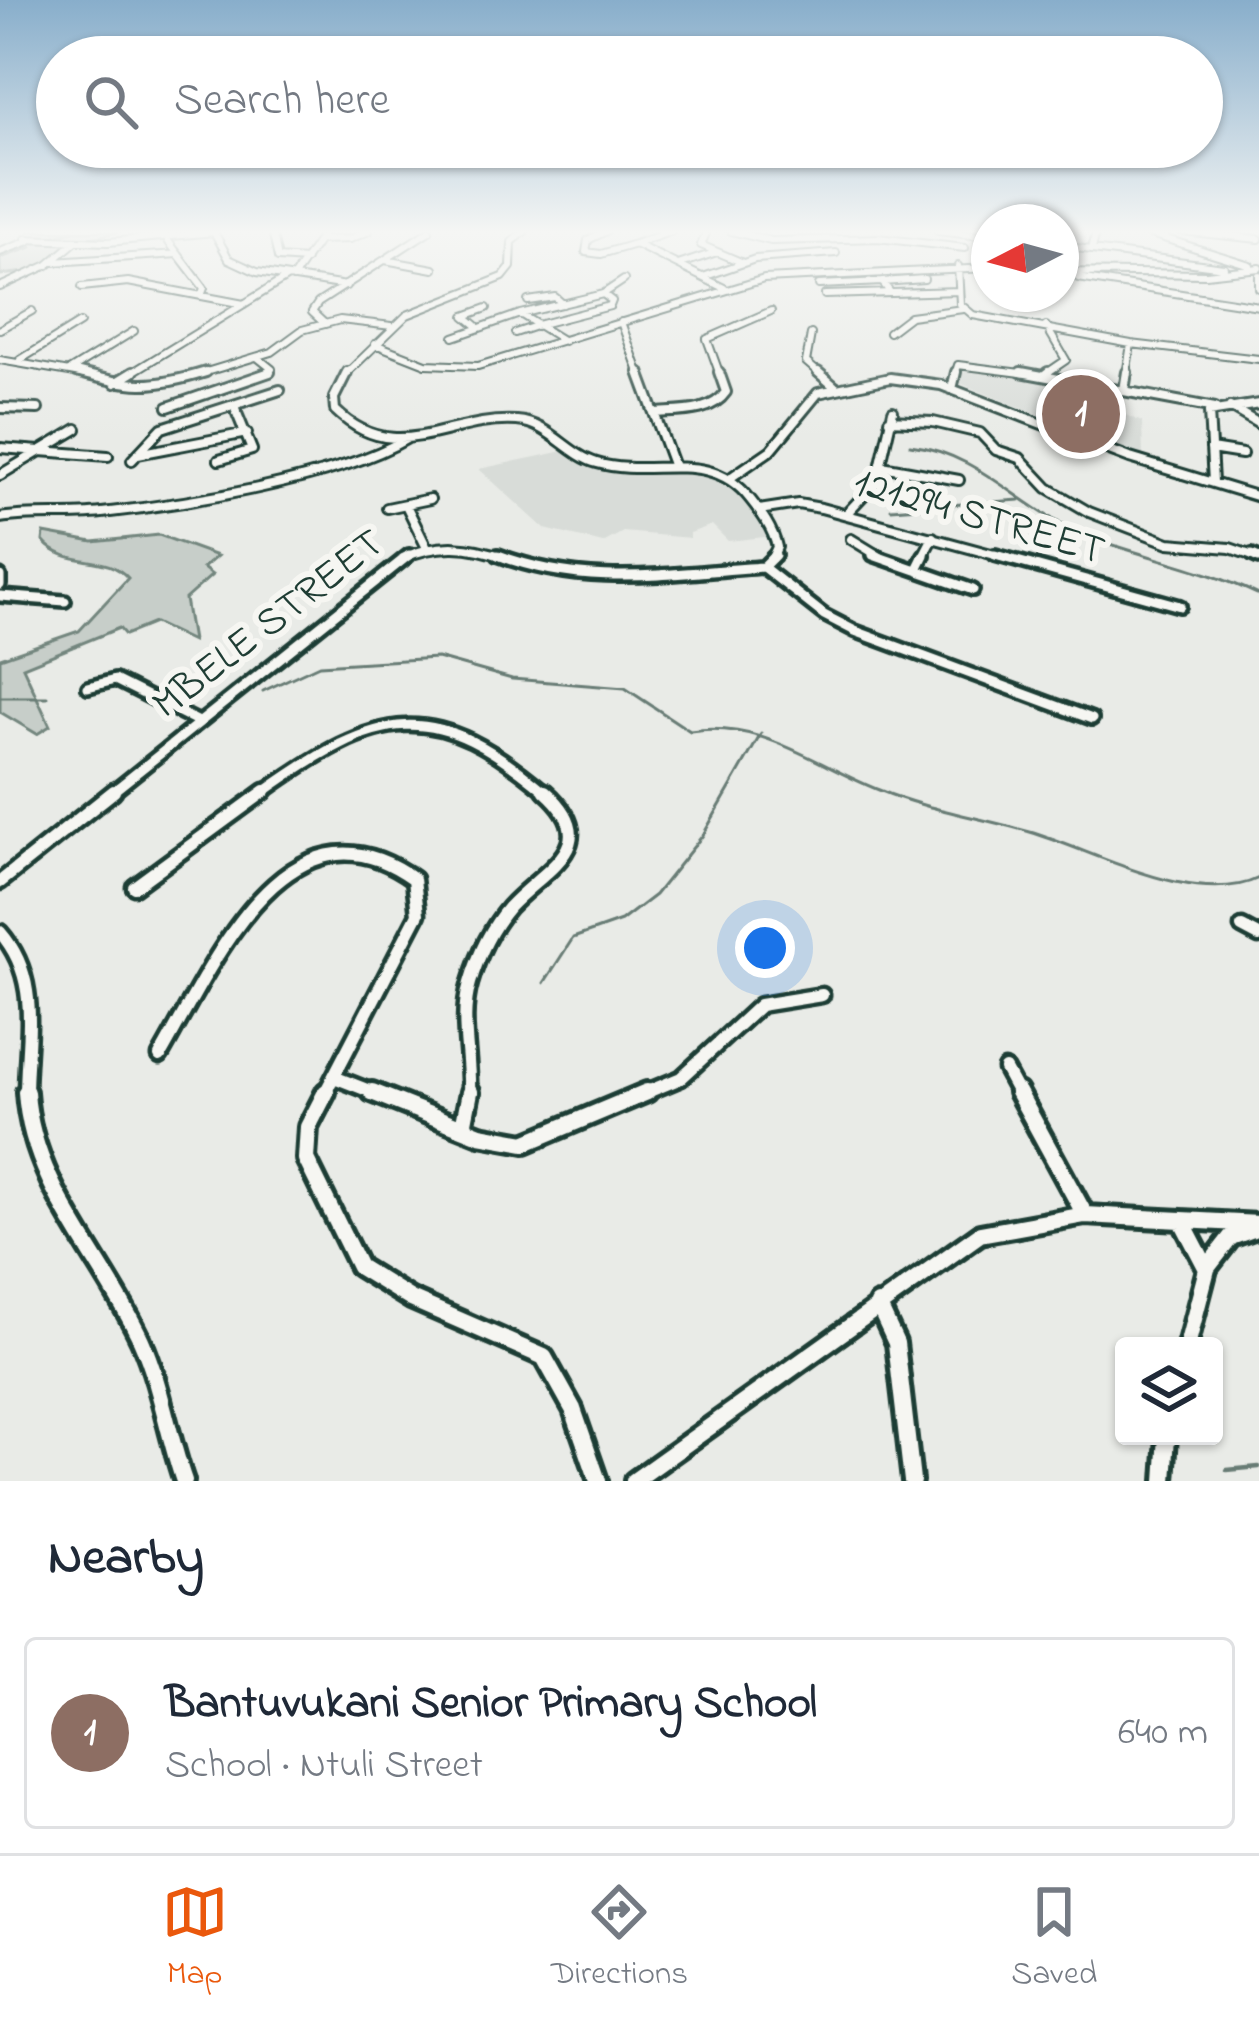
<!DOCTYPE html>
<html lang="en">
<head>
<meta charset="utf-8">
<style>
  body { margin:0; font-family:"Indie Flower",sans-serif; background:#f6f6f7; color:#1f2937 }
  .controls { position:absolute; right:36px; bottom:36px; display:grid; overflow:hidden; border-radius:12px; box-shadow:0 3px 9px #0004 }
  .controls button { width:108px; height:108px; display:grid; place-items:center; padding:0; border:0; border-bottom:3px solid #e0e1e3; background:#fff; color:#1f2937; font:60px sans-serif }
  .compass { position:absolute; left:971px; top:204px; width:108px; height:108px; border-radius:50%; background:#fff; box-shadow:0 3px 9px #0004; rotate:264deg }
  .you { position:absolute; left:765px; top:948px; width:42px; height:42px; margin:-30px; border:9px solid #fff; border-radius:50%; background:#1a73e8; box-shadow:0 0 0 18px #1a73e833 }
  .badge { display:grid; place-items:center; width:78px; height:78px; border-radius:50%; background:#ea580c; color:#fff; font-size:39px; font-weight:700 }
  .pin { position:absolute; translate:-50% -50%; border:6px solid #fff; box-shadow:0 3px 12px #0006 }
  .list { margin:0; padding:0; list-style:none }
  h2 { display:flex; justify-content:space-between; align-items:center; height:156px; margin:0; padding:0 48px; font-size:51px }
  h2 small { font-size:39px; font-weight:400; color:#747a83 }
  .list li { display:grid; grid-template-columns:78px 1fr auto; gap:36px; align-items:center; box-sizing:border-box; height:192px; margin:0 24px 24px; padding:0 24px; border:3px solid #e0e1e3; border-radius:12px }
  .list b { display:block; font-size:45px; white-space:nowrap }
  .list p { margin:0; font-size:39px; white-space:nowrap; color:#747a83 }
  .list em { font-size:39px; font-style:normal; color:#747a83 }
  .icon { flex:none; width:66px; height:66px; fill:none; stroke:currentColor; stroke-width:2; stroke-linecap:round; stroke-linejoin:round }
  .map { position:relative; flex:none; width:1259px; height:1481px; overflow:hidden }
  .search { position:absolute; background:#fff; box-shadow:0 3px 9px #0004; left:36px; right:36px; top:36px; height:132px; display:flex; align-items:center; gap:30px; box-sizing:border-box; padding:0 42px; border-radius:66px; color:#747a83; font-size:45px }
  .sheet { height:372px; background:#fff }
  nav { display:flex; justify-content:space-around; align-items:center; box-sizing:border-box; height:168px; border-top:3px solid #e0e1e3; background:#fff; font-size:33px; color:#747a83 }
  nav a { display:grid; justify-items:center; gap:6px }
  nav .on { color:#ea580c }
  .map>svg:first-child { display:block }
</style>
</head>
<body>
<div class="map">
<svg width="1259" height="1481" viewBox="0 0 1259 1481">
  <rect width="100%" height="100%" fill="#e9ebe7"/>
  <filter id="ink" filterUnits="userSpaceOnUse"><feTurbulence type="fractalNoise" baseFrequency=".00833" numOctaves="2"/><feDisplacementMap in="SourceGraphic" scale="24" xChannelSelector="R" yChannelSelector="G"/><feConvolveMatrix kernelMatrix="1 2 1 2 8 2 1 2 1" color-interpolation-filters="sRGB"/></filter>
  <g filter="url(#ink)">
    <path fill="#d8dcd8" d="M961 364 1030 374 1142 422 1143 456 957 382Z
      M569 450 603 465 719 469 740 480 774 536 728 541 712 525 690 533V538L623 532 603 543 545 529 479 469Z"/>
    <path fill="#c7cec9" stroke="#73867e" stroke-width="3" d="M29 231H122L75 242 35 271 0 275V252L26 239Z
      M44 533 93 542 159 535 217 556 203 568 212 575 185 599 192 641 154 623 125 635 119 628 23 667 50 726 37 734 0 712V658L79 631 128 578C106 552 66 569 43 541Z"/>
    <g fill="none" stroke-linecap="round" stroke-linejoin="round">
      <path stroke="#687c75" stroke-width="3" d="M52 237 73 231
        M0 258 32 247
        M910 445C979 453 1020 508 1082 534 1141 557 1202 567 1259 595
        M891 509 1020 500
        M263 691 319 665 437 658 512 679 625 688 690 731C763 720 815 765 879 790 927 810 980 817 1030 832 1093 850 1195 909 1259 878
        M0 697H47
        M544 983 573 938 621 921 655 895 703 835 761 734"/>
      <path stroke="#687c75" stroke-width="4.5" d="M1227 1470 1259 1467"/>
      <defs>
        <path id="street-far4" d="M272 231 278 258 306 260
          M606 231 588 240 586 252 601 254 635 244
          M672 231 635 244 724 288
          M707 231 701 245 741 262
          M731 231 771 241 878 238 965 248
          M938 231 989 237
          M1141 231 1250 265
          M1181 231 1259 239
          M26 239 108 242 214 232 229 259 257 272 346 286
          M320 240 350 239 369 231
          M168 241 204 288 201 296
          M1061 246 1224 267
          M1092 250 1096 231
          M0 252 29 241
          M385 260 434 269
          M53 262 178 254
          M678 265 717 252
          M958 266 960 304 973 315 1131 344 1259 359
          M1061 272 1206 274 1259 268
          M1259 275V288
          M703 277 755 259 836 253
          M293 278 325 231
          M1078 278 1259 306
          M882 282 924 279
          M819 285 882 282 890 292
          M0 287 48 265 75 242
          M82 287 128 282 244 304
          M825 295 959 291
          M528 301 555 297 563 304
          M520 314 603 294 624 280
          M621 322 640 375
          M325 324 312 312 318 303 429 231
          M476 325 465 316 487 308
          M537 325 610 306 612 301 603 294
          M0 329 32 311
          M889 332 910 316 963 309
          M515 333 536 326
          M811 334 806 362 821 375
          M454 337 520 314 564 341
          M375 344 426 364 478 366 764 279 989 268
          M257 357 272 369 262 375
          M0 360 87 375
          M20 360 80 323
          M69 371 134 331
          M128 375 288 277
          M196 375 272 352 302 330 340 320 392 326
          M345 375 407 315 503 277 511 267 512 242 525 231
          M720 375 707 339 771 311
          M955 375 958 365 1037 375
          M1044 375 1066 360 1046 326
          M1126 375 1131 344"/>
        <path id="street-far3" d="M76 372C131 387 151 389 206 372
          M347 372 334 398 335 410C396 469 448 416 517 421 549 423 568 455 597 463 652 479 710 447 750 499 762 514 773 529 777 547L772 558
          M639 372 674 467
          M818 372 834 386
          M1021 372 1215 408
          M1043 376 1048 372
          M115 383 133 372
          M952 389 956 372
          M1124 390 1127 372
          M168 407 270 372
          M1230 407 1259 424
          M0 408 38 409
          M654 413C679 411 711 414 726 392L719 372
          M889 420 933 422 980 433 996 450 1020 458 1048 488 1089 512 1169 543 1230 548 1259 558
          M0 448 108 456
          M1211 449 1242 454
          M138 454 247 433
          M132 460 162 428 280 390
          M219 460 252 450 234 406
          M882 466 959 480
          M0 475 77 429
          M733 476 771 450 818 393 890 378 941 385 1130 458 1259 497
          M1213 482 1209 412 1259 404
          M406 505 427 548
          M387 508 430 499
          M759 510 798 504 821 508 1006 558
          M846 514 877 481 893 411
          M0 518C34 513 68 517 102 513 184 504 336 480 406 439
          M851 539 882 558
          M403 558C438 542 471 545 506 558
          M922 558 933 537"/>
        <path id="street-far2" d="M498 555C588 589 669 573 763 567
          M873 555 973 590
          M995 555 1180 606
          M1252 555 1259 558
          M763 567 775 555
          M763 567 824 615 855 631 1092 719
          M918 567 924 555
          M0 576V585
          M0 596 65 601
          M88 687 115 680 197 721
          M110 794 409 555
          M261 794C379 709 433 696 548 794"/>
        <path id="street-far1" d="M0 882 114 791
          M134 887 265 791
          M1242 927 1259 936
          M0 932C42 980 26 1036 26 1095
          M160 1056C210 971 286 786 414 879L418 914 324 1095
          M1005 1069 1019 1095
          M334 1077 380 1095
          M469 1095C471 1057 459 1020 470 983 478 956 491 928 509 907 545 868 606 845 545 791
          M640 1095 681 1078 760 1005 822 995"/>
        <path id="street" d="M26 1092C32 1186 103 1258 141 1340 161 1385 168 1435 184 1481
          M326 1092 308 1127 306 1159 359 1267 411 1299 544 1357 573 1409 598 1481
          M372 1092 480 1135 525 1143 647 1092
          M1018 1092 1085 1215
          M463 1127 470 1092
          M1183 1223 1207 1269 1187 1346
          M1207 1268 1231 1237 1256 1228
          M878 1304 896 1343 912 1481
          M634 1481 980 1234 1085 1215 1259 1224
          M1164 1481 1167 1436"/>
      </defs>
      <use href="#street-far4" stroke="#1f3d34" stroke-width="10"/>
      <use href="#street-far3" stroke="#1f3d34" stroke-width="14"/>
      <use href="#street-far2" stroke="#1f3d34" stroke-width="18"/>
      <use href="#street-far1" stroke="#1f3d34" stroke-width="21"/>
      <use href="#street" stroke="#1f3d34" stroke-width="26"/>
      <use href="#street-far4" stroke="#f6f6f2" stroke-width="6"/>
      <use href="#street-far3" stroke="#f6f6f2" stroke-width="8"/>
      <use href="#street-far2" stroke="#f6f6f2" stroke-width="9"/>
      <use href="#street-far1" stroke="#f6f6f2" stroke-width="12"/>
      <use href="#street" stroke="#f6f6f2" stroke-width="16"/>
    </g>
  </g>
  <linearGradient id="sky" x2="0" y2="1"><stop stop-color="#88aecb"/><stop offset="0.53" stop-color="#f5f6f4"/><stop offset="1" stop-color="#f5f6f4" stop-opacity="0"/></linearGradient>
  <rect width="1259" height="438" fill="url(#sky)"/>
  <g text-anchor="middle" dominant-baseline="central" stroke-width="12" stroke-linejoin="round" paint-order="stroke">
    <g font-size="42" fill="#1f3d34" stroke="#f6f6f2">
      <text transform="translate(979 518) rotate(16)">121294 STREET</text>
      <text transform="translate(269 625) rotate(-38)">MBELE STREET</text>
    </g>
  </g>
</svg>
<div class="controls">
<button><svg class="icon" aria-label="layers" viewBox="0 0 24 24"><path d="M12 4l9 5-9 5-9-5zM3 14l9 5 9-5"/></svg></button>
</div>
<svg class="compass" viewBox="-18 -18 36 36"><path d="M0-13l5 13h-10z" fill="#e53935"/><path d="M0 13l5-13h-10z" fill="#747a83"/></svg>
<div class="you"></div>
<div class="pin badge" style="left:1081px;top:414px;background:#8d6e63">1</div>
<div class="search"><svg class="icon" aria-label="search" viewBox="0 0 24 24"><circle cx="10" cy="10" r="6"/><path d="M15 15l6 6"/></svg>Search here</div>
</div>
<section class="sheet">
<h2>Nearby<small></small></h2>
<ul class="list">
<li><span class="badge" style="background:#8d6e63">1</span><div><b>Bantuvukani Senior Primary School</b><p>School · Ntuli Street</p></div><em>640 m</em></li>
</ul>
</section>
<nav>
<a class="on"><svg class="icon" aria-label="map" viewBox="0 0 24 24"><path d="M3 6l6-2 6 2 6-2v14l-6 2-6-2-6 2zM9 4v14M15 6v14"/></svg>Map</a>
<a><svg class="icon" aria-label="directions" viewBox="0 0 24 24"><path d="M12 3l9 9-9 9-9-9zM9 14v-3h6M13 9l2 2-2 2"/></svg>Directions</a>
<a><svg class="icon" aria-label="saved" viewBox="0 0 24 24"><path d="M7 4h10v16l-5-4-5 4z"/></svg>Saved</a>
</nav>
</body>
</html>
